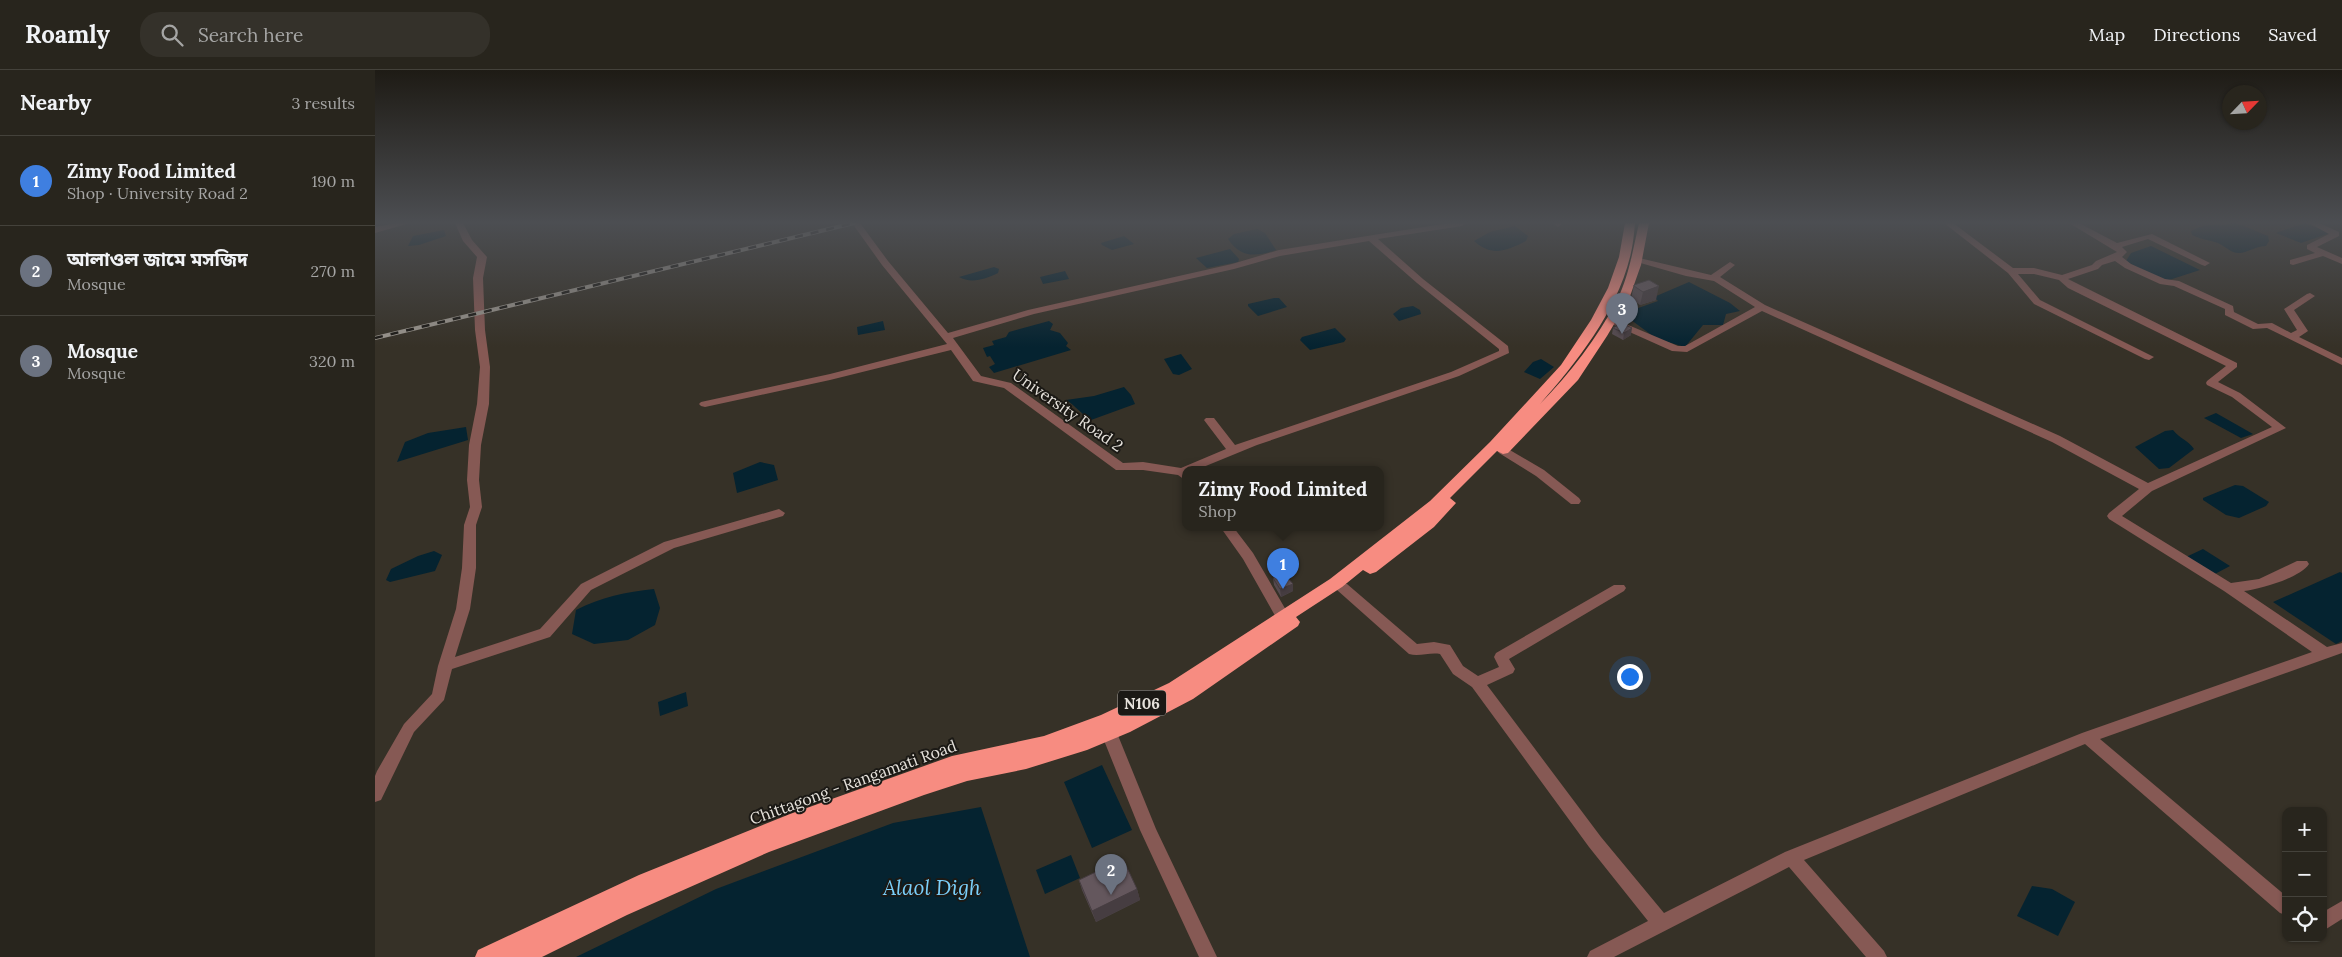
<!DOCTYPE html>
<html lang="en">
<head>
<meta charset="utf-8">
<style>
  body { margin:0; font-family:Lora,"Noto Sans Bengali",serif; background:#34312a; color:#f1f3f6 }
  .controls { position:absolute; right:15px; bottom:15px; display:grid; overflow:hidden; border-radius:10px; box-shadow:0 1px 4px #0004 }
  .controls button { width:45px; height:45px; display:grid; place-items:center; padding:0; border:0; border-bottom:1px solid #44423b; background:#28251d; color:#f1f3f6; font:25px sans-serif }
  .compass { position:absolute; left:1847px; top:15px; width:45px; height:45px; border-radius:50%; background:#28251d; box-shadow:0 1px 4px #0004; rotate:65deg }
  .you { position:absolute; left:1254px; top:606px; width:18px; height:18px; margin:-12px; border:4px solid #fff; border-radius:50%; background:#1a73e8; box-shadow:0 0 0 8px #1a73e833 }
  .badge { display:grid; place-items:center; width:32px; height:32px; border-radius:50%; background:#ea580c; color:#fff; font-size:16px; font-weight:700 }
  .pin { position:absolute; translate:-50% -41px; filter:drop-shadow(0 1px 2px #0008) }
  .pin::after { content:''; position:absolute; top:26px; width:18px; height:15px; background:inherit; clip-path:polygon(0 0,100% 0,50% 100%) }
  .popup { position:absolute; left:807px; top:396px; width:202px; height:65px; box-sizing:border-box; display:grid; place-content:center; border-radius:10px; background:#28251d; filter:drop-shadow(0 1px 4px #0005); font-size:16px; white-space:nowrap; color:#a5a5a4 }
  .popup b { font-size:19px; color:#f1f3f6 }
  .popup::after { content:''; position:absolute; left:50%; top:100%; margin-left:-10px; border:10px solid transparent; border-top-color:#28251d }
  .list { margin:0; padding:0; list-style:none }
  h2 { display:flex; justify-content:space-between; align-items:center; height:65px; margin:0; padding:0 20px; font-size:21px }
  h2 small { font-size:16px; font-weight:400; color:#a5a5a4 }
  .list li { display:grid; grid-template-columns:32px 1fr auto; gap:15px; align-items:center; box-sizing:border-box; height:90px; padding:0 20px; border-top:1px solid #44423b }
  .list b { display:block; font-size:19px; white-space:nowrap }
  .list p { margin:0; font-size:16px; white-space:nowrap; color:#a5a5a4 }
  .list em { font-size:16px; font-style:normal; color:#a5a5a4 }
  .icon { flex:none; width:28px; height:28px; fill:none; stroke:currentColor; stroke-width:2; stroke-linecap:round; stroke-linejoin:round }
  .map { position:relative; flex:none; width:1967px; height:887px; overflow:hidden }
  header { display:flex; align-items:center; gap:30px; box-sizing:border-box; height:70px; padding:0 25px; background:#28251d; border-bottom:1px solid #44423b }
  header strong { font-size:24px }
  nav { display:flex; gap:28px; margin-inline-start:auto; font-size:18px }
  .search { width:350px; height:45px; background:#34312a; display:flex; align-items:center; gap:12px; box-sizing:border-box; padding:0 18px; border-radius:20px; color:#a5a5a4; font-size:19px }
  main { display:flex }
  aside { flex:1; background:#28251d }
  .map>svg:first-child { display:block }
</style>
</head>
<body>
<header>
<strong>Roamly</strong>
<div class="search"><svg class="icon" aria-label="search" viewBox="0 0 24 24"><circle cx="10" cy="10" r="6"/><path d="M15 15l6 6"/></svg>Search here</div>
<nav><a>Map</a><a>Directions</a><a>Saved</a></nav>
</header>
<main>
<aside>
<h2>Nearby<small>3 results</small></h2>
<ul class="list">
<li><span class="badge" style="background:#3f7fe0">1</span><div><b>Zimy Food Limited</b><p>Shop · University Road 2</p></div><em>190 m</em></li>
<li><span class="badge" style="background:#6b7280">2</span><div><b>আলাওল জামে মসজিদ</b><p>Mosque</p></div><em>270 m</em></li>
<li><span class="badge" style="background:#6b7280">3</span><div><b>Mosque</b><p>Mosque</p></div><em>320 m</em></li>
</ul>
</aside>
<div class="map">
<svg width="1967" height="887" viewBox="0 0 1967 887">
  <rect width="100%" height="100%" fill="#363127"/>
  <path fill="#052330" d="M1861 153 1893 166 1894 171 1891 176C1881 176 1874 182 1865 183 1857 184 1850 176 1843 173 1834 170 1825 169 1817 165L1816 161C1827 155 1832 155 1844 155 1849 156 1855 153 1861 153Z
    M1930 153 1955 163 1926 173 1901 163Z
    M1140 156 1153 166 1151 171C1131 181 1117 187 1099 171L1115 162Z
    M882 159 890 163 901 180C880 187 866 188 853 169L859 164Z
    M69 160 71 166 44 175 33 176 38 166Z
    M749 166 759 174 737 180 727 175 726 173Z
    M1776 176 1825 200 1791 211 1782 209 1751 191 1756 183Z
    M855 179 864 189 863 192 832 198 821 188Z
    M619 197 624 199 623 203C611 209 596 214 584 207Z
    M690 201 694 209 668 214 665 207Z
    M1314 212 1355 233 1365 241 1351 244 1348 255H1328L1310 277 1282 269 1252 247 1255 241 1283 231 1279 227Z
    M899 228H904L912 237 883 246 873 236V234Z
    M1038 236 1045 240 1046 244 1024 251 1018 244 1026 238Z
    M508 251 510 260 483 265 482 257Z
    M674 251 678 254 675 260 685 263 693 273 691 276 696 280 619 303 614 297 620 294 615 286 612 287 608 278 619 275 617 271 631 267 634 262Z
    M960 258 971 269 969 272 935 280 925 270 927 267Z
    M806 284 817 299 804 305 798 304 789 289Z
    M1166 289 1179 297 1165 309 1149 302 1158 292Z
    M749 317 756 325 760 334 716 350C706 344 701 336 691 330L719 326Z
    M1841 343 1878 364 1866 368 1829 348Z
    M91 357 93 370 22 392 30 372 53 363Z
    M1798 360C1804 368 1814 371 1819 379L1794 398 1784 399 1760 377 1790 361Z
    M385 392 399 395 403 410 362 423 358 403Z
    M1860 415 1868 416 1894 432 1891 436 1864 448 1851 445 1828 430V428Z
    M1828 479 1855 496 1838 505 1811 487Z
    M59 481 67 485 60 501 15 512 11 510 16 499 43 486Z
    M1965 502 1967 503V571L1961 574 1898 532Z
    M279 519 285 538 280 555 253 570 219 574 197 564 201 540C226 527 251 522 279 519Z
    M311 622 313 636 285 646 283 632Z
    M727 695 757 760 717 778 689 712Z
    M606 737 655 887H201L341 819 518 753Z
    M696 785 705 808 670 824 661 800Z
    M1657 816 1677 819 1700 832 1683 866 1642 846Z"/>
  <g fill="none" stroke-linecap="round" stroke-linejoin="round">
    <path fill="#865954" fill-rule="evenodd" d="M21 153H35L0 163V157Z
      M80 153H88L97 170 112 187 108 208 110 260 115 297 114 334 106 375 104 410 107 437 101 455V498L95 539 80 587 165 559 206 514 289 472 404 439 410 443 408 446 299 478 216 520 175 567 77 599 69 630 39 662 6 730 0 732V706L2 701 29 654 57 624 63 596 81 539 87 498 89 455 95 437 92 410 94 375 102 334 105 297 100 260 98 208 102 187 88 171Z
      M477 153H485L513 191 573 263 653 240 857 194 904 180 1074 153H1091L1087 156 1003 169 1048 209 1133 276 1134 283 1084 306 882 375 821 400H810V410L803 405 768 400H741L629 318 598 311 576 280 455 310 330 337 326 336 324 334 326 332 455 304 572 274 507 195ZM994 171 1042 213 1124 279V281L1076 302 860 375 839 348H831L829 350 851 379 806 398 768 392 748 393 636 313 606 306 578 268 659 244 859 199 905 186Z
      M1178 153H1186L1187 154 1183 157Z
      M1569 153H1578L1638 198H1659L1687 205 1717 195 1721 191 1742 182 1694 153H1704L1742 173 1777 164 1835 193 1830 196 1827 195 1773 169 1747 177 1752 182 1747 187 1756 194 1790 209 1804 211 1858 236 1859 242 1883 254 1897 253 1916 263 1922 260 1909 239 1932 224 1935 223 1940 226 1919 240 1933 261 1924 267 1967 288V295L1892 258 1878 259 1850 245V239L1799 216 1785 214 1750 198 1740 191 1727 195 1723 199 1693 209 1862 293V297L1843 312 1865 323 1911 358 1777 421 1747 446 1856 513 1884 509 1922 491H1932L1934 494C1925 508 1885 519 1869 521L1952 577 1967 573V583L1725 669 1911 826V845L1905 843 1710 674 1429 790 1509 881 1512 887H1491L1414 797 1239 887H1212L1215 881 1273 851 1214 777 1097 617 1078 604 1065 584C1055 582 1044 587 1034 584L962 520 960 517 962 514H972L1042 574 1059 572 1075 575 1088 596 1103 606 1124 597 1119 587 1121 583 1239 515H1249L1251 518 1249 521 1134 589 1140 599 1138 603 1112 615 1226 767 1289 843 1410 782 1707 663 1937 582 1849 521 1734 449 1732 446 1734 443 1764 419 1677 372 1387 241 1312 282 1297 281 1230 251 1235 248 1239 249 1303 276H1310L1380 237 1339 211 1311 206 1255 190 1260 187 1336 205 1355 192 1360 195 1345 207 1390 235 1685 366 1773 413 1897 357 1857 327 1832 315 1831 313 1832 311 1851 296 1693 218 1684 210 1659 204H1643L1665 230 1779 287 1774 290 1770 289 1659 234 1633 203Z
      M1934 153H1944L1964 162V166L1942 177 1967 188V194L1948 186 1918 195 1915 194V190L1940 183 1932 179V175L1954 164Z
      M1128 376 1169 400 1204 428 1206 431 1204 434H1196L1161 406 1124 383 1122 380Z
      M846 458H859L878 483 915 547 913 551H903L868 489Z
      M734 657 739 659 742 663 781 759 842 887H824L765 760 726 663 729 659Z
      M1967 831V849L1948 861V842Z"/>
    <path fill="#f78c81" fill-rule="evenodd" d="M1250 153H1260C1259 164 1258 176 1255 187 1241 243 1202 292 1165 334 1195 303 1222 269 1242 230 1254 206 1258 179 1264 153H1274L1266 195 1254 229 1232 266 1203 310 1133 383 1128 384 1122 381 1075 428 1081 433 1059 457 1001 502 995 504 988 500 967 517 921 547 925 552 923 556 818 629 755 662 712 680 651 699 592 711 549 725 394 782 252 845 167 887H100L103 880 264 805 415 744 577 686 669 666 726 645 794 613 955 509 1055 431 1115 372 1186 295 1216 250 1233 218 1244 187Z"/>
    <defs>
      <path id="rail" d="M0 268 479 153"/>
    </defs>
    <use href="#rail" stroke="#9b968e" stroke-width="4"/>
    <use href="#rail" stroke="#1b1915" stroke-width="2.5" stroke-dasharray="8" stroke-linecap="butt"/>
  </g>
  <path fill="#564b50" d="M1259 215 1281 230 1265 235 1256 229Z
    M1238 258 1256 265 1248 270 1237 264Z
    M898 508 918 514V521L906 527 899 515Z
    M704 810 762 819 765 830 721 852 707 820Z"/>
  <path fill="#463d41" d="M1284 216 1281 230 1265 235 1268 222Z
    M1257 258 1256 265 1248 270 1249 263Z
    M918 514V521L906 527 905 519Z
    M762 819 765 830 721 852 717 841Z"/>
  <path fill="#64575d" stroke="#463d41" d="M1274 210 1284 216 1268 222 1259 216V215Z
    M1246 253 1257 258 1249 263 1238 258Z
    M909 503 918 514 905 519 898 508Z
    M748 789 762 819 717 841 704 810Z"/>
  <linearGradient id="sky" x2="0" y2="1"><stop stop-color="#1e1b15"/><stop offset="0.55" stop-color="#4c4e52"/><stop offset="1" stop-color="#4c4e52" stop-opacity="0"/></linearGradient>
  <rect width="1967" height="277" fill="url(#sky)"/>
  <g text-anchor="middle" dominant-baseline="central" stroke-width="4" stroke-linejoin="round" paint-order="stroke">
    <rect fill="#1b1915" stroke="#a8a5a0" stroke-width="1" x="743" y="620.5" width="48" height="25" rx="4"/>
    <g font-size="15" font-weight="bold" fill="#e5e1db">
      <text x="767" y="633">N106</text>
    </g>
    <g font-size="16" fill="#e5e1db" stroke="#1b1915">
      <text transform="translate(693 340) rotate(35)">University Road 2</text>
      <text transform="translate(478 712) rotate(-20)">Chittagong - Rangamati Road</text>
    </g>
    <g font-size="21" font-style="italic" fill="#7acffa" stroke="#1b1915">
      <text x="557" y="817">Alaol Digh</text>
    </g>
  </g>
</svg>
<div class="controls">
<button>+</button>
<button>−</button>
<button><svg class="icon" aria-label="locate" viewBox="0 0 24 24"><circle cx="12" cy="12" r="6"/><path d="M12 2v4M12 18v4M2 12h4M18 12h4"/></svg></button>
</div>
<svg class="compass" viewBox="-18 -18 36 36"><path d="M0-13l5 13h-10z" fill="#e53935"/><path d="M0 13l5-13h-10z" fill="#a5a5a4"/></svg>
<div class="you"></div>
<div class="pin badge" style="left:908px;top:519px;background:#3f7fe0">1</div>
<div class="popup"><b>Zimy Food Limited</b>Shop</div>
<div class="pin badge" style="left:736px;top:825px;background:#6b7280">2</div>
<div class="pin badge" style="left:1247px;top:264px;background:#6b7280">3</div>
</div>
</main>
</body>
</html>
